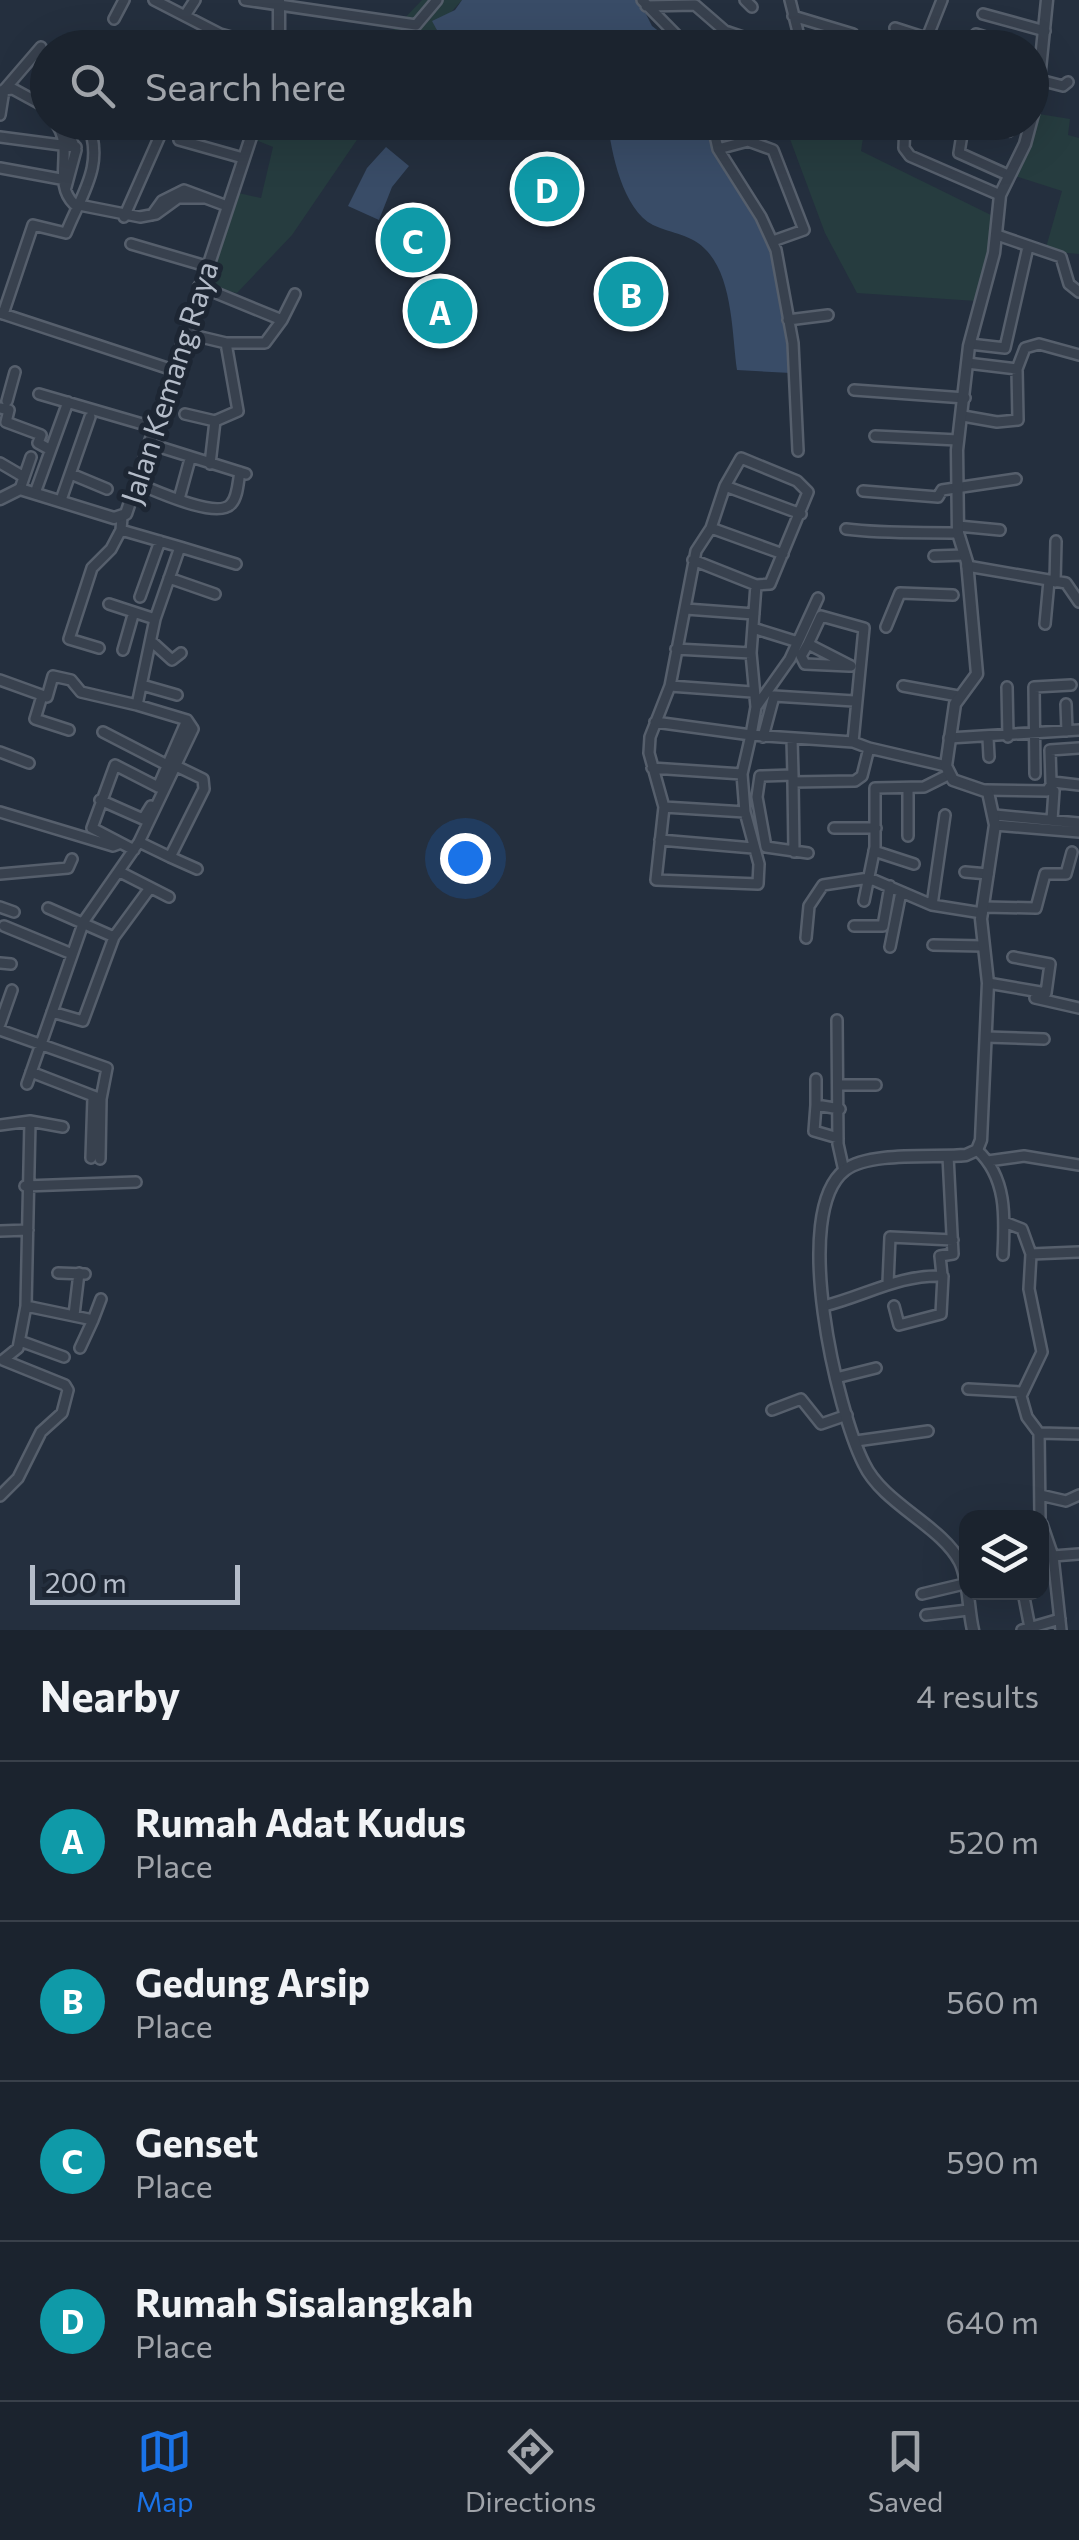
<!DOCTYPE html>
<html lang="en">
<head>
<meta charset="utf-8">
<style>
  body { margin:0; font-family:Commissioner,sans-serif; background:#282f3a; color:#f1f3f6 }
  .controls { position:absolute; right:30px; bottom:30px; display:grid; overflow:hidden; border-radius:20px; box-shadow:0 10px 40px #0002 }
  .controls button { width:90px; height:90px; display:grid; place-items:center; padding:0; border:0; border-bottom:2px solid #39404a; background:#1b232e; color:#f1f3f6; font:50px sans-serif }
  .scale { position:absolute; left:30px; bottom:25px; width:210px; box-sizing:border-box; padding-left:10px; border:5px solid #b4bcc9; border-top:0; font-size:28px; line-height:35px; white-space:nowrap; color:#b4bcc9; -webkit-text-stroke:8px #1d2633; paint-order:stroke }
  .you { position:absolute; left:465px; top:858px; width:35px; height:35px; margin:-25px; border:8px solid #fff; border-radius:50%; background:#1a73e8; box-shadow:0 0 0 15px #1a73e833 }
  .badge { display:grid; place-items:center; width:65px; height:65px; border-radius:50%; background:#1a73e8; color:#fff; font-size:32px; font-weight:700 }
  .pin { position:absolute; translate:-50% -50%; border:5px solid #fff; box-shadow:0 2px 10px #0006 }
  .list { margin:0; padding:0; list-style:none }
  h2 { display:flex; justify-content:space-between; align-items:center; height:130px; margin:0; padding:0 40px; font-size:42px }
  h2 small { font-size:32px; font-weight:400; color:#a0a4aa }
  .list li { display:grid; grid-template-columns:65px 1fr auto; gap:30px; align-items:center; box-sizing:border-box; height:160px; padding:0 40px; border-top:2px solid #39404a }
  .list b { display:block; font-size:38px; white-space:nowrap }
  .list p { margin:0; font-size:32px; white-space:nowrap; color:#a0a4aa }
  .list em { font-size:32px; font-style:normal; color:#a0a4aa }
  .icon { flex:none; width:55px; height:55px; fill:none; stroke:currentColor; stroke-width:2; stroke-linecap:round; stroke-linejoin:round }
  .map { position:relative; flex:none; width:1079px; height:1630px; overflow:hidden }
  .search { position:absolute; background:#1b232e; box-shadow:0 10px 40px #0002; left:30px; right:30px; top:30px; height:110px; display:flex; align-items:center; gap:25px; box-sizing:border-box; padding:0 35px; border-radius:55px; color:#a0a4aa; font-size:38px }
  .sheet { height:770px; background:#1b232e }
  nav { display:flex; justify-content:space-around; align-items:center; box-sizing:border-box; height:140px; border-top:2px solid #39404a; background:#1b232e; font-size:28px; color:#a0a4aa }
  nav a { display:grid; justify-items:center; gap:5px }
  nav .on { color:#1a73e8 }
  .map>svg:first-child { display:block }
</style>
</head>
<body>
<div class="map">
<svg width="1079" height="1630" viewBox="0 0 1079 1630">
  <rect width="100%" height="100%" fill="#242f3e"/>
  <path fill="#263c3f" d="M422 0H462L436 29 446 47 376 48Z
    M1039 114 1070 119 1068 135 1079 138V254L1045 251 1062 191 1015 176Z
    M257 123H356L365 128 292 235 237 293 204 286 234 192 261 198 273 147 251 138Z
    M784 123 865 125 861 151 997 218 976 301 857 293 825 233Z"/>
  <path fill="#394c67" d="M462 0H639L652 26 679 47H582L559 39 538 47H446L432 21 455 10Z
    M608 123H708L717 157 771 246 791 373 737 370C732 335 733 279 707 251 692 234 672 234 653 225 623 210 611 152 608 123Z
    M386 147 409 166 392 187 379 220 348 206 367 168Z"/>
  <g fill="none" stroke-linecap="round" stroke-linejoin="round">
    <defs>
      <path id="minor" d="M154 0 220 34 271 48
        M245 0 416 25 437 0
        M642 0 689 48
        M745 0 752 7
        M790 0 802 48
        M646 6 695 5 725 31 775 48
        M186 14 195 0
        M983 14 1045 31
        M793 16 853 34
        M114 19 124 0
        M895 28 926 38
        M976 34 1020 48
        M809 46 815 48
        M842 48 843 41
        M923 48 942 0
        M1032 78 1063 86 1068 82
        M3 90 13 89 48 108
        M0 115 4 90 41 47
        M55 122C76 148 51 181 74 204L140 217 156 214 178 198H204
        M63 122 76 150 66 187
        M236 122 254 129
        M712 122 718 149 761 217 776 250 793 343 798 451
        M875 122 904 130
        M905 122 904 148 910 156 1000 195
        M964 122 959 153 1008 175
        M990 122 1009 131 1017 122
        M0 137 76 147
        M179 140 243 158
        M718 149 748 141 773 150 804 230 773 241
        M0 168 66 180
        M152 215 162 201 184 190 227 206
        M124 217 166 122
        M997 235 1061 257 1069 284 1079 292
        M131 244 206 266
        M199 286 282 320 295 294
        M0 313 173 370
        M3 314 33 225 66 233C81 195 106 164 87 122
        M788 320 828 315
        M184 333 226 343 238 411 215 421
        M226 343H265L282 320
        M970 344 1005 348 1028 247
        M967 363 1017 369
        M854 390 965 398
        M39 394 156 428
        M7 401 15 372
        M0 408 9 410 6 422 41 435 38 443 49 449
        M185 414 215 421 210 464
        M963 416 997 422 1018 420 1017 369 1025 348 1039 344 1079 355
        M875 436 958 440
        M150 444 246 474
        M0 463 24 477
        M71 474 107 489
        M136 483C154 490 217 520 231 504 238 497 238 481 240 472
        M725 486 741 458 797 481 808 492 770 584 756 585
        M20 489 31 457
        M863 491 938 497 942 490 1016 479
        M35 493 68 402
        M179 499 190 459
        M61 500 90 417
        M958 526 1000 530
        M711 528 783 554
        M846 529C885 534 919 532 958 533
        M180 547 236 564
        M934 556 964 555
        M693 560 756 585 751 653 756 707 751 735 853 742 869 748 862 776 855 781 793 782V775L760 776 757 797 766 847 808 853
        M967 566 1066 583 1079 602
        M169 578 215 594
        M1055 582 1056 541
        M140 597 160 541
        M109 604 155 619
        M686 609 754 614
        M1045 624 1049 581
        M886 627 900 593 953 595
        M753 628 798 642
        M151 641 172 660 181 653
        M808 644 801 656 805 664 849 666
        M99 648 69 639 92 568 111 549 121 530
        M676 649 751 653
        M123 650 133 615
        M851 666 808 644 821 616 864 628 853 742
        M0 680 47 697 53 676 71 680 81 692 137 705
        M142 685 177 695
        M670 686 752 692
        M903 686 958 696
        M1007 687 1008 737
        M42 696 35 719 69 730
        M1066 704 1067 731
        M756 707 790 659 818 598
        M655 722 751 735 742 774 745 812
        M103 732 167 765
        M763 737 774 696 854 701
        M949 738 1079 730
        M988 738 989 757
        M792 739 793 775
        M869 748 946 766
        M0 752 29 763
        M652 768 742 774
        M1035 774 1034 687 1071 685
        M793 782 794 852
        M1051 782 1050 750 1079 748
        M908 789V836
        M986 790 1047 791 1053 782 1079 785
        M100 800 143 819 151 806
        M664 807 745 812 759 864 758 884 656 880 664 807 649 753 650 737 670 686 696 551 711 528 725 486 801 514
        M0 812 113 846 121 843
        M945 815 932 905 982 913
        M995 815 1079 823
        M1052 820 1054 791
        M995 825 1079 832
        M834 828H876
        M660 840 753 848
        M139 842 170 857 204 789 203 779 176 766
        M134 850 92 828 115 765 158 787 187 720
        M874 851 914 864
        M170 857 197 869
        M120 872 169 897
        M965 872 988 874
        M0 874 68 868 72 859
        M864 901 875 847V788L924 787 948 775
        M0 907 14 912
        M983 907 1036 908 1045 874H1066L1072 852
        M48 908 114 937 150 888
        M4 926 72 954
        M854 926H883L890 886
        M806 938 809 906 823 885 869 878 932 905
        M933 945 983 946
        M890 947 901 892
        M0 963 11 964
        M988 983 1046 993 1050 964 1013 957
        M1035 998 1079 1008
        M52 1012 83 1021 114 937
        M837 1020 838 1144 844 1171
        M0 1024 12 990
        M0 1030 107 1068 101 1099 31 1072
        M986 1037 1044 1039
        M816 1079V1105L840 1109
        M27 1084 84 921 139 842 193 729 187 720 137 705 155 619 180 547 121 530 122 517
        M841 1085H876
        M816 1105 814 1131 838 1138
        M0 1125 30 1121 63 1127
        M977 1150C1007 1177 1005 1217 1003 1255
        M91 1158 93 1097
        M100 1159 101 1099
        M988 1161 1024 1156 1079 1165
        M25 1186 136 1182
        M1004 1222 1022 1229 1031 1254 1029 1289 1042 1352 1021 1396 1027 1417 1039 1433 1040 1518
        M0 1231 28 1230
        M1031 1254 1079 1252
        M58 1273 85 1274
        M942 1275 940 1256 953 1254 948 1156
        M888 1283 890 1237 953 1240
        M26 1306 93 1320 80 1348
        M824 1306C865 1296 900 1274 943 1276L941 1314 899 1325 894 1306
        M74 1315 79 1273
        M93 1320 101 1299
        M20 1341 64 1357
        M3 1360 18 1348 26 1306 30 1121
        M836 1378 876 1368
        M968 1389 1021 1392
        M772 1410 801 1399 821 1424 847 1415
        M1039 1433 1079 1434
        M856 1441 928 1431
        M1040 1495 1066 1501 1079 1495
        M0 1496 18 1478 41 1432 62 1413 68 1390 65 1385 3 1360
        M1042 1524 1053 1556 1061 1630
        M1053 1556 1079 1554
        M1023 1592 1030 1628
        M922 1594 964 1584
        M926 1615 968 1610
        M1022 1630 1060 1619"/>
      <path id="tertiary" d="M279 48V0
        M0 499 20 489 114 518 126 514 256 122
        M973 1630C968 1610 969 1580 960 1562 942 1526 883 1504 864 1464 837 1411 790 1212 845 1170 870 1151 935 1158 966 1155L977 1150 981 1140 988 983 981 919 995 825 988 792 953 780 946 766 955 704 977 674 967 562 958 533 957 450 969 346 994 253 1000 195 1025 144 1037 99 1047 0"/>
    </defs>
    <use href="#minor" stroke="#565f6c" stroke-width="14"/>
    <use href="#tertiary" stroke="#565f6c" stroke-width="15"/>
    <use href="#minor" stroke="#38414e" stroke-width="9"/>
    <use href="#tertiary" stroke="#38414e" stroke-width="10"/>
  </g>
  <g text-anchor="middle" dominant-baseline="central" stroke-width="10" stroke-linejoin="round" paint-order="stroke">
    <g font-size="30" fill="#b4bcc9" stroke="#1d2633">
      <text transform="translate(168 382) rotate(-72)">Jalan Kemang Raya</text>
    </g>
  </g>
</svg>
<div class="controls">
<button><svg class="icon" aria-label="layers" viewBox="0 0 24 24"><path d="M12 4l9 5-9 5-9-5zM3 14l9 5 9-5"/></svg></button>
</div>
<div class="scale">200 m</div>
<div class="you"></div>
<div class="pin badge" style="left:440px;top:311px;background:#0f9aa8">A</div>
<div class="pin badge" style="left:631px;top:294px;background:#0f9aa8">B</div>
<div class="pin badge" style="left:413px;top:240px;background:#0f9aa8">C</div>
<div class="pin badge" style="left:547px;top:189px;background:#0f9aa8">D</div>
<div class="search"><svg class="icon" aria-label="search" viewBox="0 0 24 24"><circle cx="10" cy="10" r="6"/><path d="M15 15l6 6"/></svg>Search here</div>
</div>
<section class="sheet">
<h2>Nearby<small>4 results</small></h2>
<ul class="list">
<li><span class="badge" style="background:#0f9aa8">A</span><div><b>Rumah Adat Kudus</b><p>Place</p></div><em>520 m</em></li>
<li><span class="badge" style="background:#0f9aa8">B</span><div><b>Gedung Arsip</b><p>Place</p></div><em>560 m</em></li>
<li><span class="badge" style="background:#0f9aa8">C</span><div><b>Genset</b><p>Place</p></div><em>590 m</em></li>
<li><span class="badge" style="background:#0f9aa8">D</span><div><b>Rumah Sisalangkah</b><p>Place</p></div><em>640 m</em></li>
</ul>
</section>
<nav>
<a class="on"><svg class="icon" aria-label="map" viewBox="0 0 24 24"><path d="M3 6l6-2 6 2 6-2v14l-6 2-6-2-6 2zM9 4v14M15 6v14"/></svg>Map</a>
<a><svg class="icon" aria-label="directions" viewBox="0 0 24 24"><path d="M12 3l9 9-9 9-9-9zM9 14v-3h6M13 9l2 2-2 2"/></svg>Directions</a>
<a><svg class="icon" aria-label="saved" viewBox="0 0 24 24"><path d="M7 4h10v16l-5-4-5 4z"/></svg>Saved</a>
</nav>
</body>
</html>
